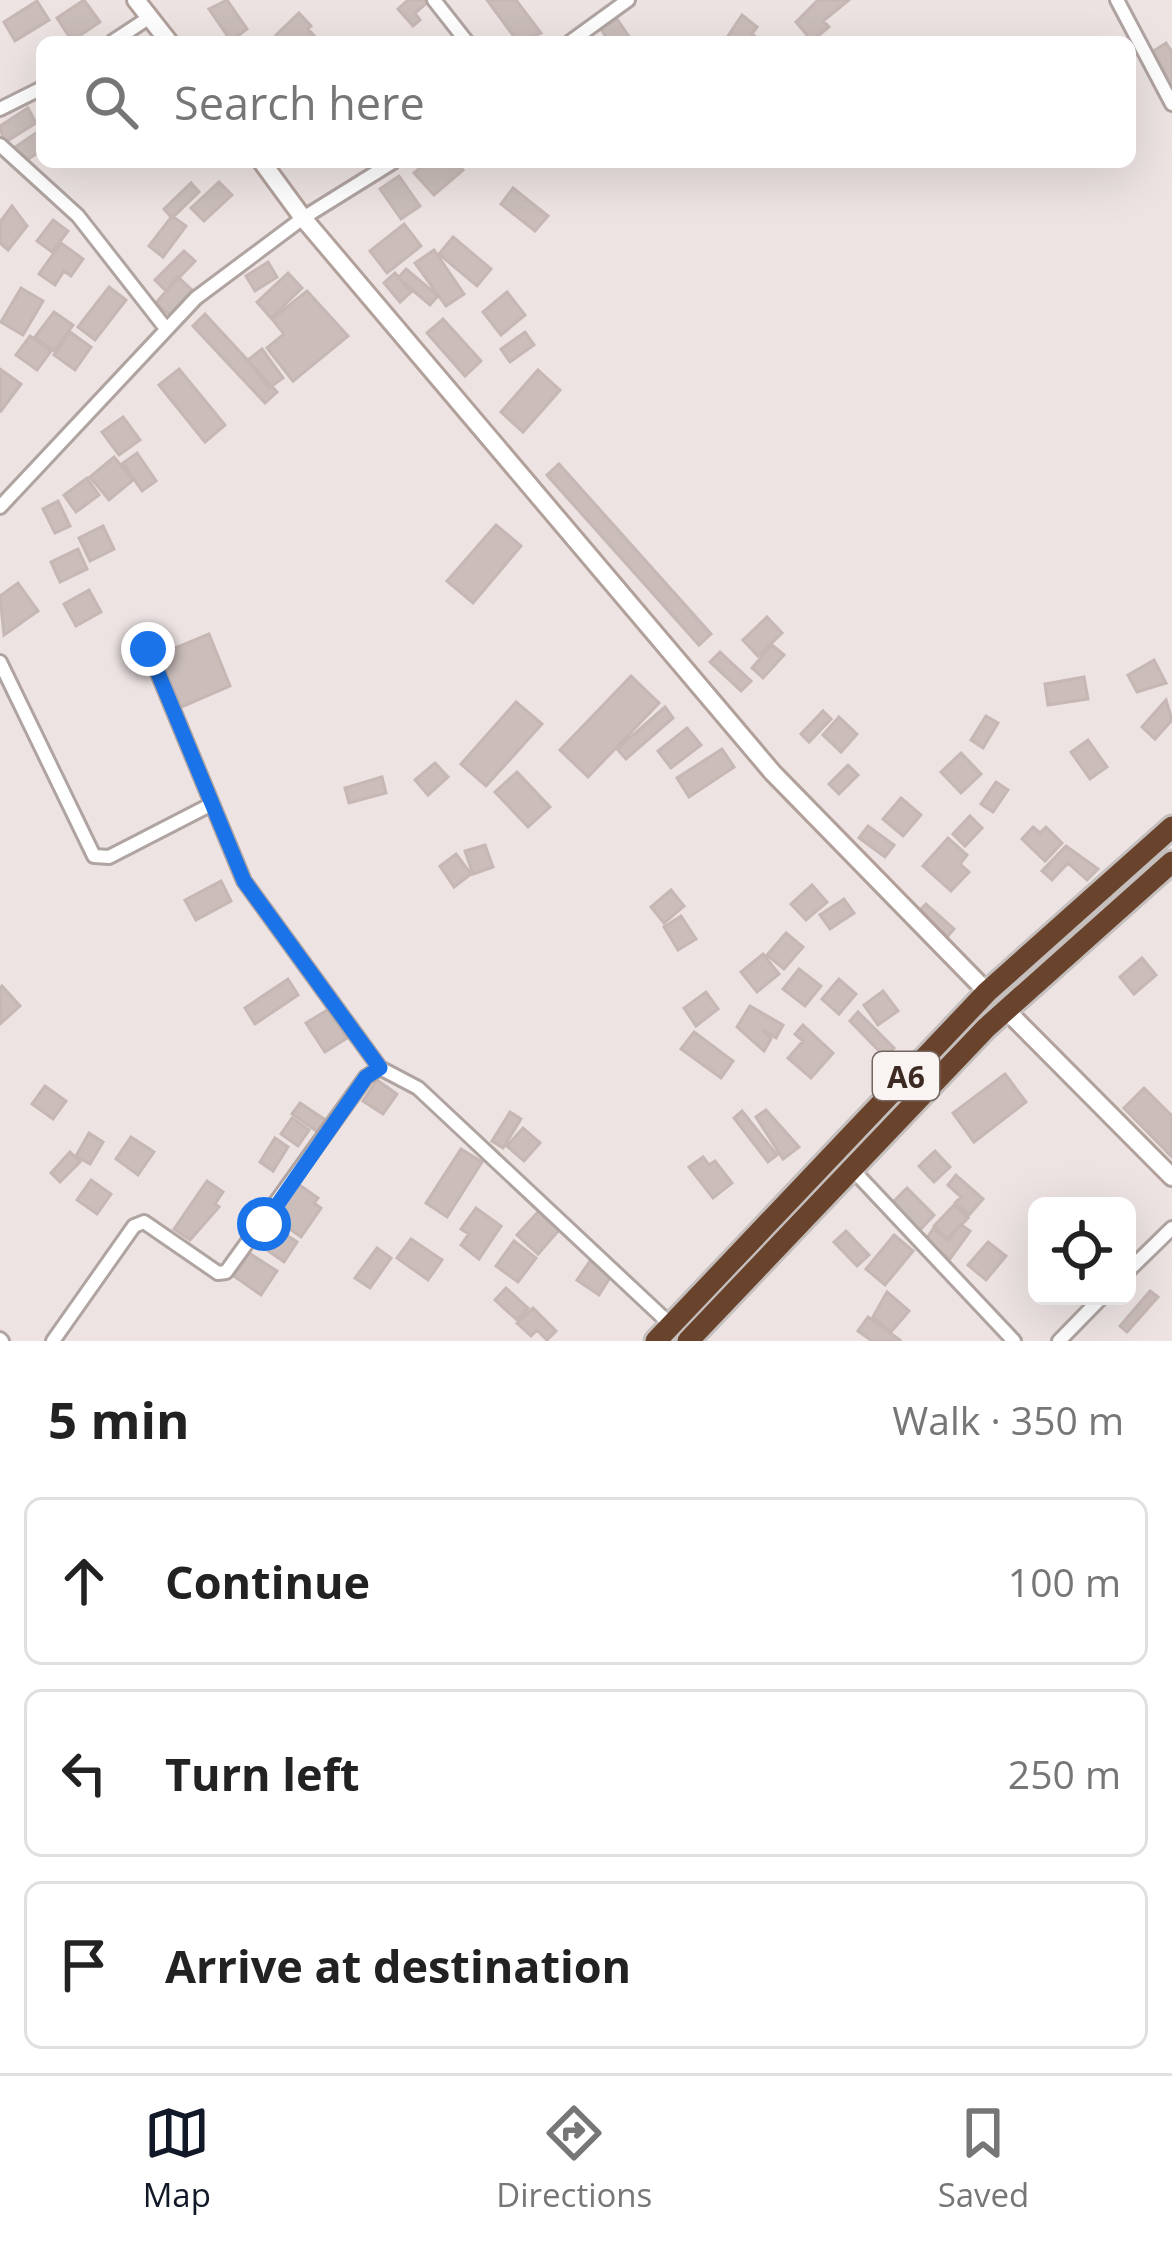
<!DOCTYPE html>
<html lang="en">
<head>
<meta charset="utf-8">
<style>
  body { margin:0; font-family:"Open Sans",sans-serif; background:#f2f2f2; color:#222 }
  .controls { position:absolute; right:36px; bottom:36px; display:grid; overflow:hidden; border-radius:18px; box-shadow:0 12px 48px #0002 }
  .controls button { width:108px; height:108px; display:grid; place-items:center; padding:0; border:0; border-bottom:3px solid #e0e0e0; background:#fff; color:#222; font:60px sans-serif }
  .stop { position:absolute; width:36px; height:36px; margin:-27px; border:9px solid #1a73e8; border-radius:50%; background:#fff }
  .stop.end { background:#1a73e8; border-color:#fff; box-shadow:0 3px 12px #0008 }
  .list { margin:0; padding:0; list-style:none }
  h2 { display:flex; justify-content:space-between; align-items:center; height:156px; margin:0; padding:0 48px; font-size:51px }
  h2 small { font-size:39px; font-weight:400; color:#767676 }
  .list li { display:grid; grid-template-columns:78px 1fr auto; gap:36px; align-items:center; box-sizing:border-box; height:168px; margin:0 24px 24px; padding:0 24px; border:3px solid #e0e0e0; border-radius:18px }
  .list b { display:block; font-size:45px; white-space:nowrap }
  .list em { font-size:39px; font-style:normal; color:#767676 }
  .icon { flex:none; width:66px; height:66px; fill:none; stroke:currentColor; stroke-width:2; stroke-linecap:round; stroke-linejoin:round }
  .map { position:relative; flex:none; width:1172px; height:1341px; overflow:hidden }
  .search { position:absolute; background:#fff; box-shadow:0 12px 48px #0002; left:36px; right:36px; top:36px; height:132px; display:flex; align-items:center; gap:30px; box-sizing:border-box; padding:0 42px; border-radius:18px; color:#767676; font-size:45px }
  .sheet { height:732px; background:#fff }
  nav { display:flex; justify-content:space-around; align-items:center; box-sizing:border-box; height:168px; border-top:3px solid #e0e0e0; background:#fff; font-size:33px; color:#767676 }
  nav a { display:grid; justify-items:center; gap:6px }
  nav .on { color:#111827 }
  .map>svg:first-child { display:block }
</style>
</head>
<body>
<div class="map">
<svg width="1172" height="1341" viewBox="0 0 1172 1341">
  <rect width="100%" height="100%" fill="#ece3e2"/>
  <path fill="#cabdba" stroke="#c6b7b4" stroke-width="3" d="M84 0 100 22 72 41 57 18Z
    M227 0 247 29 231 41 209 9Z
    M408 0H430L415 13 420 20 413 26 398 9Z
    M487 0H516L541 33 518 42Z
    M818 0H849L823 21 829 27 812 41 796 22Z
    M37 1 49 20 15 41 4 22Z
    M299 13 311 26 308 29 320 42H282L276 35Z
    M742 15 757 27 752 34 757 38 724 42Z
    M617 19 630 38 599 42 606 37 601 29Z
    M1166 43 1172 52V88L1149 54Z
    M28 108 36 123 4 143 0 126Z
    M42 129V150L24 162 14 148Z
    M427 162H456L463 170 434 195 414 173Z
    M399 176 420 206 401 219 380 189Z
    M219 182 232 195 204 221 191 208Z
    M191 183 199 192 172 218 164 209Z
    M513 188 548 216 535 231 501 204Z
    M12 206 27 226 8 250 0 243V222Z
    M172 216 186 226 163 257 149 246Z
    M53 220 68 231 52 252 37 241Z
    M404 224 421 246 387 273 370 251Z
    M453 237 491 269 477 286 439 254Z
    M61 243 83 259 71 276 64 271 55 285 39 274Z
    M434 250 464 294 446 306 415 263Z
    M184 251 195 261 166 291 155 280Z
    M268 262 277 277 255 291 246 276Z
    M406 269 438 296 430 305 398 278Z
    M288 273 302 288 271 318 257 302Z
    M395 273 411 292 400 302 384 283Z
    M178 277 192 290 170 315 156 303Z
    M109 287 126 300 95 340 78 327Z
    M21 288 43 301 23 335 1 322Z
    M307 291 348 336 293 381 267 348 284 334 272 319Z
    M507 292 525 315 501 335 483 312Z
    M54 312 73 325 54 351 35 337Z
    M205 314 277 392 265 403 193 326Z
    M443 319 481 361 465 376 427 333Z
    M70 332 91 347 75 370 54 355Z
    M525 332 534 345 510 362 501 349Z
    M30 336 51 351 37 370 16 355Z
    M262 349 283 378 269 388 248 360Z
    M0 369 21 384 1 411 0 410Z
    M179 369 225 425 205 442 159 385Z
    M538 370 560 390 523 432 501 412Z
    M123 417 140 440 119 455 102 432Z
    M137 453 156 481 142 491 123 463Z
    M114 457 133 480 109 500 90 477Z
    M559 464 711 634 699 645 547 475Z
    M87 478 99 495 76 512 64 495Z
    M58 501 70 526 55 533 43 509Z
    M496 525 521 546 473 603 447 581Z
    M103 526 114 549 90 561 79 538Z
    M78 549 87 569 60 582 51 562Z
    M18 583 38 611 4 635 0 596Z
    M89 590 101 612 76 626 64 604Z
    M767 617 782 633 758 656 743 640Z
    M209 634 230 686 179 708 158 655Z
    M772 645 784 655 763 678 752 668Z
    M720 652 751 681 741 691 710 662Z
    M1154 660 1166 683 1137 692 1128 675Z
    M631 676 659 703 588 777 560 750Z
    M1084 677 1088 699 1048 705 1045 684Z
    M1166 700 1172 720 1155 739 1142 727Z
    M516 702 542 724 486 786 461 764Z
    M665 707 673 718 626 759 617 749Z
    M823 711 831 719 809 742 801 734Z
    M986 716 998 723 983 748 971 740Z
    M839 717 857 734 841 752 823 735Z
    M687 728 701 745 671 768 658 751Z
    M1088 740 1107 767 1090 779 1071 752Z
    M722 749 734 767 689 797 677 778Z
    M961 753 981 774 961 793 941 772Z
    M435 763 448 777 428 795 415 780Z
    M848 765 858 775 839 794 829 784Z
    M517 772 550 807 528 827 495 792Z
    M382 777 386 793 349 803 345 788Z
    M996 782 1008 790 993 812 981 804Z
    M901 798 921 815 903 836 883 819Z
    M970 816 982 828 965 846 953 834Z
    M868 826 894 845 885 857 859 838Z
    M1033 827 1040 833 1046 827 1062 843 1045 861 1022 839Z
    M948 838 967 855 960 864 969 872 951 891 923 866Z
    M485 845 493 867 473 874 465 851Z
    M1066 846 1098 869 1087 880 1068 863 1052 880 1042 871Z
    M456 854 471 874 454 887 440 866Z
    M221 881 231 901 196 920 185 900Z
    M812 885 827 902 806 920 791 904Z
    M671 890 684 906 664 923 651 907Z
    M844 899 854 913 830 929 820 915Z
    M926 904 954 929 947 937 919 911Z
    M681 916 696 939 678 950 664 927Z
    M786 933 803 947 784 969 767 955Z
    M763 954 779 974 757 992 741 972Z
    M1142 958 1156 975 1134 994 1120 977Z
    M799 969 821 986 805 1006 783 989Z
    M288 979 298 995 255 1024 245 1008Z
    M839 979 856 994 839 1014 822 999Z
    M2 986 20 1006 1 1023 0 988Z
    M883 991 898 1011 878 1025 864 1005Z
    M706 992 718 1009 696 1026 684 1008Z
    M750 1006 783 1025 776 1038 763 1030 771 1039 764 1051 737 1027Z
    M329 1009 347 1038 325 1052 306 1023Z
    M858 1012 894 1048 885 1057 850 1021Z
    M803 1025 833 1053 811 1078 788 1058 803 1041 795 1034Z
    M694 1032 733 1061 721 1078 681 1049Z
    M1005 1074 1026 1102 974 1142 953 1113Z
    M377 1080 397 1094 383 1114 363 1101Z
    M45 1086 66 1101 53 1119 32 1104Z
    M1144 1088 1172 1116V1157L1124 1108Z
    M300 1103 327 1121 319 1133 292 1114Z
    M766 1110 799 1147 783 1159 756 1117Z
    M742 1111 777 1155 768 1162 734 1118Z
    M510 1112 521 1119 503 1148 492 1141Z
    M292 1118 309 1130 298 1146 281 1134Z
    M523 1128 540 1143 524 1161 507 1146Z
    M89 1133 103 1142 90 1164 76 1156Z
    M131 1137 154 1152 138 1175 116 1159Z
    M275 1138 288 1147 273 1171 260 1162Z
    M461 1149 482 1162 447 1217 426 1203Z
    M935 1151 950 1167 934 1182 919 1166Z
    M70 1152 80 1162 60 1182 51 1173Z
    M703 1157 709 1165 715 1161 732 1183 713 1198 689 1167Z
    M956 1175 983 1199 969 1215 955 1203 961 1197 948 1185Z
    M91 1180 111 1194 97 1214 77 1200Z
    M207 1181 223 1192 215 1204 219 1207 190 1240 174 1229Z
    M298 1184 318 1198 314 1203 321 1208 301 1237 274 1218Z
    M907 1188 934 1215 919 1231 891 1204Z
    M954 1205 968 1218 947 1239 934 1226Z
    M476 1208 501 1226 479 1259 461 1245 469 1234 461 1229Z
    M539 1211 559 1230 538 1254 517 1235Z
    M267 1222 297 1242 284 1262 254 1241Z
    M960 1224 970 1231 950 1259 925 1241 933 1229 949 1240Z
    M846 1231 869 1255 857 1266 834 1242Z
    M894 1235 913 1251 885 1285 866 1269Z
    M411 1239 442 1260 428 1280 397 1258Z
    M514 1241 536 1258 518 1282 496 1266Z
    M988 1242 1006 1256 986 1280 968 1265Z
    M377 1248 391 1258 370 1288 355 1278Z
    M249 1253 277 1271 261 1295 234 1276Z
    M590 1261 611 1276 599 1295 577 1280Z
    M506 1288 528 1308 517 1320 495 1300Z
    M1150 1291 1158 1297 1127 1332 1120 1326Z
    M887 1292 909 1311 891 1332 873 1317Z
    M533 1308 556 1331 547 1340 537 1330 531 1336 517 1323Z
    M868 1317 900 1340V1341H872L858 1331Z"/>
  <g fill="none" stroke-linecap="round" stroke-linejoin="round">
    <defs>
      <path id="street" d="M434 0 467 42
        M1117 0 1172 104
        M112 42 150 17
        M570 42 628 0
        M0 109 42 88
        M0 145 78 216 164 326
        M0 507 196 298 303 218 393 162
        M148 649 244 881 380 1068
        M0 662 94 856 109 857 210 805
        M852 1169 1014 1341
        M1127 1272 1172 1228
        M0 1339 2 1341
        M53 1341 134 1226 144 1222 218 1273 226 1272 366 1077 380 1068 418 1088 671 1325
        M1059 1341 1103 1296"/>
      <path id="secondary" d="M136 0 169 42
        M262 162 303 218 773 773 987 992
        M1005 1009 1172 1177"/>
      <path id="highway" d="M656 1341 987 992 1172 827
        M688 1341 986 1028 1172 862"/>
    </defs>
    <use href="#street" stroke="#b0a4a1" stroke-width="18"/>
    <use href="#secondary" stroke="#b2a09b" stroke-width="22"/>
    <use href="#highway" stroke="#c5bfbd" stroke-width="27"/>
    <use href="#street" stroke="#fff" stroke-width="12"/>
    <use href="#secondary" stroke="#fff" stroke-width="16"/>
    <use href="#highway" stroke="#6a432d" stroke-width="21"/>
  </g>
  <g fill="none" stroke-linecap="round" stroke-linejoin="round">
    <path stroke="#1a73e8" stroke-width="15" d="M148 649 244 881 380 1068 366 1077 264 1224"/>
  </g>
  <g text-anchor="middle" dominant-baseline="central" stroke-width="10" stroke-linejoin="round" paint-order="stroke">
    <rect fill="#f9f3f2" stroke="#756660" stroke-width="3" x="873" y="1052" width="66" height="48" rx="9"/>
    <g font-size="30" font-weight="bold" fill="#3d2a22">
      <text x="906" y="1076">A6</text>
    </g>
  </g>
</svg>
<div class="controls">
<button><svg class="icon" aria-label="locate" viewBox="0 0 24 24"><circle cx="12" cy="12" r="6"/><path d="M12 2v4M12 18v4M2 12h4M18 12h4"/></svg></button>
</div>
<div class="stop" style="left:264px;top:1224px"></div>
<div class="stop end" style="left:148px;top:649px"></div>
<div class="search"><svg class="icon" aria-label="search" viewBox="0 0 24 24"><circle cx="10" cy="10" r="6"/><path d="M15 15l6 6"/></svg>Search here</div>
</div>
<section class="sheet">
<h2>5 min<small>Walk · 350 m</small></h2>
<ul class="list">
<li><svg class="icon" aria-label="ahead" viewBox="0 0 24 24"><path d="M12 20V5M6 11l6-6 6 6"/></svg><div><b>Continue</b></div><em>100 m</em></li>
<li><svg class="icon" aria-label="left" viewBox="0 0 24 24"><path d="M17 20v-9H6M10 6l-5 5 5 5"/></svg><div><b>Turn left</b></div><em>250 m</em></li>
<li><svg class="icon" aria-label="arrive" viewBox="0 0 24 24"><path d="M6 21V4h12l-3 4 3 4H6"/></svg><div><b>Arrive at destination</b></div></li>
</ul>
</section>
<nav>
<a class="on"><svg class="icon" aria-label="map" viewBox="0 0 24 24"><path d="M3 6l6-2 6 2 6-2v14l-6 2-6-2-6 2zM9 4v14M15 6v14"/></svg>Map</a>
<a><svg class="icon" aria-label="directions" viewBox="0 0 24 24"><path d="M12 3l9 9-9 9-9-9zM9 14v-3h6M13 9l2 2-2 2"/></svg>Directions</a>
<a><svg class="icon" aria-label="saved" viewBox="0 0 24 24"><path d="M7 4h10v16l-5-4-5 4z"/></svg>Saved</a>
</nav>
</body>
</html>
